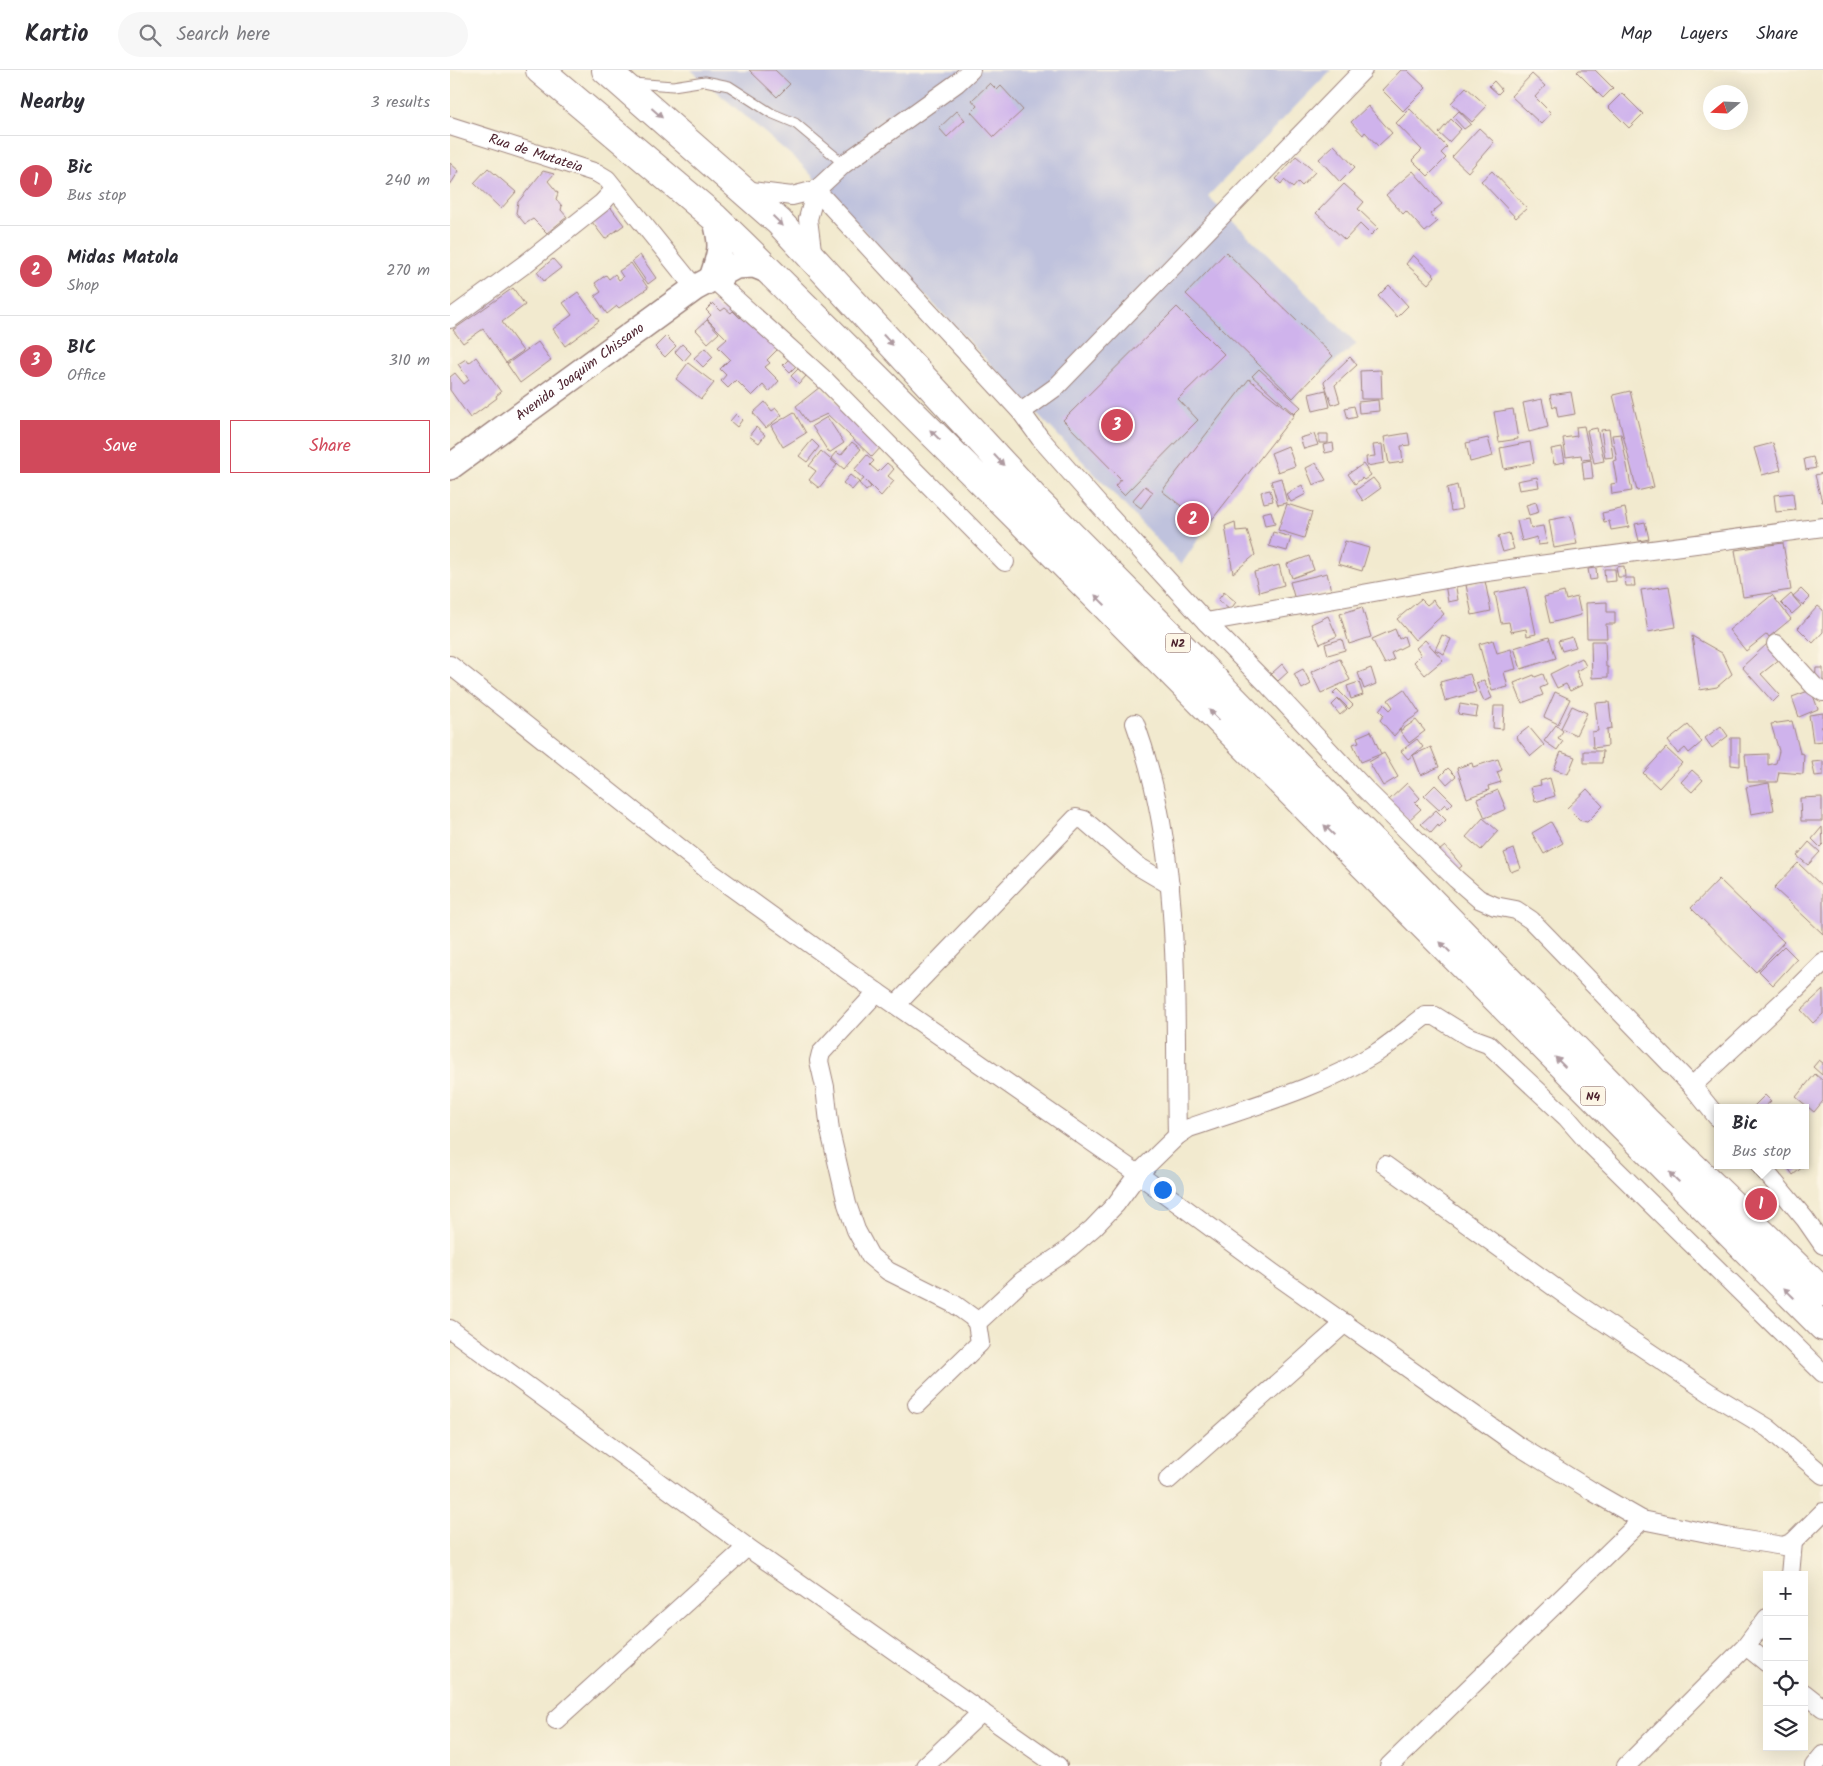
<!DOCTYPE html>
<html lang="en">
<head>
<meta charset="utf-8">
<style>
  body { margin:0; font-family:Kalam,sans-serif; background:#f7f7f7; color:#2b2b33 }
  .controls { position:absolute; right:15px; bottom:15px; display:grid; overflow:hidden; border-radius:0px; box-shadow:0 5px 20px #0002 }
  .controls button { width:45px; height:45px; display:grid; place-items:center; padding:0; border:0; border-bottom:1px solid #e1e1e2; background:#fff; color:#2b2b33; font:25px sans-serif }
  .compass { position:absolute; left:1253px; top:15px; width:45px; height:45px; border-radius:50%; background:#fff; box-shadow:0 5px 20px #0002; rotate:251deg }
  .you { position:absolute; left:712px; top:1119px; width:18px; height:18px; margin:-12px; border:4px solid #fff; border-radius:50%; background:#1a73e8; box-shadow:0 0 0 8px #1a73e833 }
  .badge { display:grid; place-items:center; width:32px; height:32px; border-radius:50%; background:#d1495b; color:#fff; font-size:16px; font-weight:700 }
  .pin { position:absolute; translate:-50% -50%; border:2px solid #fff; box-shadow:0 1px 5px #0006 }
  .popup { position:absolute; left:1264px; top:1034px; width:95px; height:65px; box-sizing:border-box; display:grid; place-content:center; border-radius:0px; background:#fff; filter:drop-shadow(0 1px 4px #0005); font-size:16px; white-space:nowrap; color:#7c7c81 }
  .popup b { font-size:19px; color:#2b2b33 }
  .popup::after { content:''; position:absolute; left:50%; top:100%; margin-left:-10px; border:10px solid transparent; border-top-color:#fff }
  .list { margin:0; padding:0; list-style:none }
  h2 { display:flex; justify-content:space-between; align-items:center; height:65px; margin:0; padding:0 20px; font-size:21px }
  h2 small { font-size:16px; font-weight:400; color:#7c7c81 }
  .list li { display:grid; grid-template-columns:32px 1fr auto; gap:15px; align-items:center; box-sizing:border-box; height:90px; padding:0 20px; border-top:1px solid #e1e1e2 }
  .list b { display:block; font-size:19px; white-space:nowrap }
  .list p { margin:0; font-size:16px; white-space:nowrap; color:#7c7c81 }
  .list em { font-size:16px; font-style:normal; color:#7c7c81 }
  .actions { display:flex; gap:10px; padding:15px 20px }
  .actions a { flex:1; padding:11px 0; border:1px solid #d1495b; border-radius:0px; text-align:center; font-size:18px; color:#d1495b }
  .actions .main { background:#d1495b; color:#fff }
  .icon { flex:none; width:28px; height:28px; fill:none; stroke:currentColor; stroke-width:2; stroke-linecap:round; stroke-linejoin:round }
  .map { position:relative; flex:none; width:1373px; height:1696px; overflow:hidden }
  header { display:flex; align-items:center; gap:30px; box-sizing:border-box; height:70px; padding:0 25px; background:#fff; border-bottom:1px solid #e1e1e2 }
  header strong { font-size:24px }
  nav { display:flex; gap:28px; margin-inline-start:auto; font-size:18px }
  .search { width:350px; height:45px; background:#f7f7f7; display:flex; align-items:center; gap:12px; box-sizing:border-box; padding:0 18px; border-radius:28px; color:#7c7c81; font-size:19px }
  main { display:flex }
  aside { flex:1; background:#fff }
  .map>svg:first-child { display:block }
</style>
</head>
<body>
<header>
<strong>Kartio</strong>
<div class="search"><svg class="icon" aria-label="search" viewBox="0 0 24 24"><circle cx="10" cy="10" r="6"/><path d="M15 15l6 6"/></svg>Search here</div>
<nav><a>Map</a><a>Layers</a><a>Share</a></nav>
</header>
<main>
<aside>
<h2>Nearby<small>3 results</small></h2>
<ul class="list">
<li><span class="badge">1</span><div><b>Bic</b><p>Bus stop</p></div><em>240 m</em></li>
<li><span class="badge">2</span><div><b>Midas Matola</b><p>Shop</p></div><em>270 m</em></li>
<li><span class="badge">3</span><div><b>BIC</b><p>Office</p></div><em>310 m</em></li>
</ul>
<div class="actions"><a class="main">Save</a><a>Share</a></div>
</aside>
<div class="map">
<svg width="1373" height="1696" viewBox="0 0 1373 1696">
  <rect width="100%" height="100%" fill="#fcf5e5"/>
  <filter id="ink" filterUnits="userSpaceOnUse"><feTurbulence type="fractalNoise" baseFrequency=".02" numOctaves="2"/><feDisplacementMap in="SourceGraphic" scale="10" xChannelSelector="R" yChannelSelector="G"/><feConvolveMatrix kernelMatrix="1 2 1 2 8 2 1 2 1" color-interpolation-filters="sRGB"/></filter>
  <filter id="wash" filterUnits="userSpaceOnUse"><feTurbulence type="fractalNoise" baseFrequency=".0096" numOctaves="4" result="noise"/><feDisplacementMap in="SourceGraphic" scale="20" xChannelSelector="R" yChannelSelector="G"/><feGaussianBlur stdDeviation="1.12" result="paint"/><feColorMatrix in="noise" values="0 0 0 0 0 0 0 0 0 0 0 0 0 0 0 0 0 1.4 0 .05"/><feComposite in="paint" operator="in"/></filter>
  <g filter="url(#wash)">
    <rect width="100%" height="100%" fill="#f2eacf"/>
    <path fill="#bfc2dd" d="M241 0H881L758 126 907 274 852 317 731 495 349 92Z"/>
    <g id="blocks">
      <path fill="#cfb3ec" d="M299 0H325L340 14 327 27Z
        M951 0H957L976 18 953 41 932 20Z
        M1129 0H1145L1163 18 1153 28 1127 2Z
        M1082 4 1095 16 1085 27 1101 43 1091 54 1061 26Z
        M1044 11 1052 20 1048 24 1039 16Z
        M540 13 547 20 551 16 573 40 544 67 521 42 527 36 522 30Z
        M1016 17 1037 36 1022 52 1001 33Z
        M1172 23 1193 44 1179 58 1158 37Z
        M918 36 942 63 928 76 915 62 913 65 901 52Z
        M960 39 997 77 991 83 996 88 978 106 962 90 972 80 946 53Z
        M507 41 515 50 497 67 489 58Z
        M1009 41 1021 54 1014 59 1003 47Z
        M1001 49 1011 59 999 72 989 63Z
        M1029 58 1044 72 1018 102 1002 87Z
        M884 75 905 97 890 112 869 89Z
        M846 86 865 102 852 116 848 112 843 118 834 110 831 114 826 109Z
        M0 93 9 101 0 115Z
        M38 98 66 122 51 139 24 113Z
        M93 101 104 104 98 111 108 123 106 129 112 136 111 140 117 147 97 163 83 149 75 154 66 143 68 132Z
        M963 101 992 134 980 144 987 152 975 162 956 141 953 144 936 125Z
        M1042 101 1077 138 1066 148 1031 111Z
        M894 114 914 132 908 139 928 158 921 165 910 154 895 170 866 143Z
        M161 138 174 155 155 169 142 152Z
        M776 182 883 286 843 328 736 224Z
        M190 185 206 208 198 214 182 191Z
        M963 185 985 206 978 214 956 194Z
        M103 189 111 198 94 211 87 202Z
        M181 193 198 218 169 238 167 236 157 244 145 226 151 222 145 213 156 205 159 209 165 204 169 210 173 207 169 201Z
        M939 215 958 236 947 247 928 226Z
        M63 218 75 235 52 252 73 281 56 293 33 259 13 273 3 260Z
        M128 222 149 251 115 276 103 259 122 245 113 233Z
        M263 233 271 241 275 238 281 243 283 241 290 248 295 243 330 277 317 290 320 293 315 297 329 311 319 322 313 315 302 326 286 310 278 318 271 311 276 305 270 299 280 289 268 277 277 269 257 249 261 245 256 240Z
        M727 237 774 284 728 329 748 350 674 425 665 416 671 409 613 350Z
        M257 250 269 263 258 273 246 260Z
        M216 266 226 276 215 287 205 277Z
        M88 272 101 290 70 313 57 294Z
        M232 274 241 283 234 291 225 282Z
        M255 278 263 287 253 297 244 288Z
        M26 287 51 322 46 326 47 328 20 348 0 320V307L5 303 14 314 19 310 8 294 16 289 19 293Z
        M900 287 907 295 885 315 890 332 882 335 874 312Z
        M340 288 347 295 340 302 333 295Z
        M238 293 264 313 251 329 226 309Z
        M348 299 356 306 349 314 341 306Z
        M809 299 851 337 844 344 802 306Z
        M931 300 932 329H911L910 301Z
        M799 309 844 345 757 456 712 421Z
        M370 317 432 376 422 387 377 344 358 353 346 336Z
        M876 320 880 337 863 341 859 324Z
        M1180 321 1204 417 1187 421 1163 325Z
        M1121 322 1125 344 1108 347 1106 336 1103 338 1100 325Z
        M1092 329 1098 357 1079 362 1073 333Z
        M928 330 929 341 909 343 908 332Z
        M315 332 322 341 326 338 332 345 316 358 303 343Z
        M904 336 907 347 898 349 895 338Z
        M1063 339 1068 369 1049 372 1044 342Z
        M344 342 356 363 333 377 321 356Z
        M286 344 292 350 287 357 280 351Z
        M377 347 394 373 379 383 362 356Z
        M1134 356 1141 389 1132 390 1131 385 1116 387 1113 368 1127 366 1126 357Z
        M306 357 315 365 309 373 299 366Z
        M1147 358 1154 391 1144 393 1137 360Z
        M1159 359 1163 387 1155 388 1151 360Z
        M958 363 960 375 951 376 953 392 939 394 934 367Z
        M864 364 868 375 854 379 850 368Z
        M869 364H878V373H869Z
        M1171 364 1182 421 1162 424 1161 414 1167 413 1163 391 1167 390 1162 365Z
        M1038 368 1043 386 1020 392 1016 373Z
        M362 370 369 377 357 392 349 386Z
        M402 372 411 379 394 399 381 388 386 382 391 385Z
        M1080 372 1084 393 1054 399 1050 378Z
        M883 373 884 381 875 383 873 375Z
        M1323 373 1331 400 1312 405 1304 378Z
        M932 374 934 393 917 396 916 387 925 386 923 375Z
        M838 376 845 396 828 402 821 383Z
        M1112 377 1115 392 1104 394 1101 379Z
        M371 381 387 395 369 418 359 410 366 401 359 396Z
        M417 385 424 391 420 395 428 402 437 393 444 399 438 406 444 411 431 426 416 411 421 417 416 421 409 413 414 409 404 400Z
        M1363 387 1366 398 1356 400 1354 389Z
        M1141 390 1143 408 1134 409 1132 392Z
        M866 393 876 410 863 415 856 398Z
        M913 394 921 405 914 410 912 408 905 414 898 404Z
        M1373 403V432H1372L1365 405Z
        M400 405 409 412 402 420 393 413Z
        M1087 407 1089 417 1069 420 1067 411Z
        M831 408 837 433 828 435 821 411Z
        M923 408 931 418 913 431 906 420Z
        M852 415 856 424 841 432 836 424Z
        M1007 415 1012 439 1001 441 997 418Z
        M695 416 703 422 691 438 682 431Z
        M820 420 823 431 814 433 811 422Z
        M1343 423 1345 440 1326 442 1324 425Z
        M1086 432 1089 442 1079 445 1076 435Z
        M837 434 862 442 854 468 828 460Z
        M1175 438 1179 457 1161 460 1159 451 1154 452 1152 443Z
        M821 441 825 454 815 456 812 443Z
        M1121 446 1127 474 1104 478 1099 450Z
        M1079 449 1081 458 1093 456 1097 474 1088 475 1087 467 1072 471 1067 451Z
        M785 452 786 461 797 460 805 485 783 503 775 456Z
        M1195 452 1199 469 1189 471 1185 454Z
        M823 462 841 467 837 481 819 476Z
        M1059 463 1064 479 1053 482 1048 466Z
        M895 471 919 478 912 501 888 494Z
        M1333 473 1341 520 1293 527 1285 480Z
        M859 486 864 500 842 508 837 494Z
        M829 495 834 515 809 522 804 502Z
        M1174 496 1175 507H1168L1166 497Z
        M1146 498 1147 509 1140 510 1138 499Z
        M1154 499H1165L1166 511 1155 512Z
        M877 503 881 521 845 530 840 512Z
        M1175 508H1184L1185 516H1176Z
        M1035 511 1041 541 1022 545 1016 515Z
        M1005 512 1008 530 998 532 995 514Z
        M1219 516 1226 557 1198 562 1191 520Z
        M1076 517 1086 564 1077 566 1076 559 1061 562 1059 552 1051 553 1045 523Z
        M1351 519 1360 528 1353 535 1343 526Z
        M774 522 786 532 780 540 768 530Z
        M1114 522 1116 530 1127 527 1131 545 1100 553 1094 527Z
        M1341 524 1351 536 1342 544 1331 533Z
        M1322 525 1341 549 1319 567 1317 564 1296 581 1279 560Z
        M971 529 977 535 983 530 994 544 965 570 947 549Z
        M1157 532V542H1165V554H1156L1157 568H1137L1136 533Z
        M1368 536 1373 540V562L1363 573 1348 558Z
        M912 537 921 567 899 574 890 544Z
        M878 546 887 566 870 574 861 554Z
        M945 559 949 569 954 566 957 575 941 583 944 590 935 594 922 569Z
        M992 565 1001 569 994 584 985 580Z
        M1242 566 1272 583 1282 604 1267 617 1250 620Z
        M1099 567 1106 588 1071 599 1064 578Z
        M1122 567 1126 577 1112 581 1108 571Z
        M892 569 895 580 878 585 875 574Z
        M975 570 993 590 975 605 964 592 971 585 966 578Z
        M1043 570 1047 583 1061 579 1066 599 1054 602 1058 617 1042 621 1029 574Z
        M1141 571H1155L1156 597H1158V607L1142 608Z
        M1317 574 1330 589 1311 604 1330 625 1323 632 1292 597Z
        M1132 588 1136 596 1126 601 1132 615 1120 621 1116 614 1107 618 1100 604Z
        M890 589 900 610 871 623 861 602Z
        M832 594 838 602 828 611 821 604Z
        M921 598 926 614 914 619 908 603Z
        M1366 598H1373V615L1365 614Z
        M853 599 861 614 852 619 844 604Z
        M1020 604 1026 622 995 631 990 612Z
        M1093 604 1097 615 1090 618 1093 625 1072 633 1064 613 1084 605 1085 607Z
        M1034 610 1042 628 1034 631 1026 613Z
        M909 612 913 625 901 629 897 616Z
        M887 619 903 635 899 639 883 623Z
        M954 619 970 643 955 653 944 666 930 650 934 645 929 640 934 634 940 640 943 637 938 630Z
        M1361 620 1368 639 1349 647 1342 627Z
        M1105 622 1120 629 1108 654 1094 647Z
        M888 629 897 639 890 645 882 635Z
        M1159 632 1162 658 1157 659 1158 676 1143 678 1142 662 1148 661 1145 633Z
        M1010 634 1028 637 1026 647 1008 644Z
        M1044 636H1054L1053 659 1043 658Z
        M1122 636 1137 643 1126 665 1111 658Z
        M1373 643V657H1371L1373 671 1363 672 1359 645Z
        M966 650 975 661 959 673 950 661Z
        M1342 651 1350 683 1354 684 1353 704 1329 702 1327 712H1298L1295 685 1318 684V695L1326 693 1329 681 1321 654Z
        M1106 655 1113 661 1108 668 1113 671 1107 680 1094 671Z
        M1238 655 1252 672 1239 683 1235 678 1228 684 1218 671Z
        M1271 656 1278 666 1262 678 1255 668Z
        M1079 657 1094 675 1081 686 1066 667Z
        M921 661 931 684 911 692 903 674 909 672 907 667Z
        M1281 668H1290V696L1281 695Z
        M967 669 973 677 963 685 981 677 989 697 971 705 963 685 958 689 951 681Z
        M1216 678 1232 693 1209 718 1193 703Z
        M1134 681H1153L1152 693H1134Z
        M1111 682 1125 687 1118 704 1104 699Z
        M934 683 948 707 933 716 919 692Z
        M1048 689 1052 700 1047 702 1051 712 1038 716 1039 720 1017 728 1007 698 1022 693 1023 697Z
        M1373 691V705L1365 706 1362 692Z
        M998 698 1006 706 997 714 990 706Z
        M1242 700 1253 710 1242 722 1231 712Z
        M1100 708 1105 726 1085 732 1081 717 1091 715 1090 711Z
        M957 713 970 728 965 733 971 739 958 751 939 730Z
        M1319 713 1324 740 1301 744 1296 717Z
        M985 715 1003 733 998 738 995 734 989 740 974 726Z
        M1137 719 1153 736 1137 752 1129 750 1117 738Z
        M1048 720 1056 739 1035 748 1027 729Z
        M1372 727V751H1351L1350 728Z
        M986 740 996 750 989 757 988 755 981 763 971 754Z
        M1033 748 1048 761 1031 780 1016 767Z
        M1101 752 1113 773 1094 784 1082 763Z
        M1372 757 1373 774 1370 777 1362 769Z
        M1359 772 1370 782 1358 795 1347 786Z
        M995 776 1012 796 1006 801 989 781Z
        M1064 779 1071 798 1061 802 1054 783Z
        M1348 793 1373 817V864L1324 818Z
        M1269 809 1334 872 1306 902 1241 838Z
        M1334 876 1347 889 1323 915 1309 901Z
        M1373 920V944L1363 953 1351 940Z
        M1369 990 1373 993 1372 1005 1363 997Z
        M1365 1004 1373 1011V1031L1364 1042 1346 1027Z
        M1315 1025 1321 1031 1313 1038H1302Z
        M1336 1095H1355L1343 1105Z"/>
    </g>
  </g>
  <g filter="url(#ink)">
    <use href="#blocks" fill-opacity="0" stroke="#9e847d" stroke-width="1"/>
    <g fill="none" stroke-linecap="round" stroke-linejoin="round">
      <defs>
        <path id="lane" d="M183 13 223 16 255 11 279 16 321 43 345 53 394 94"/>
        <g id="street">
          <path id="s1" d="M0 56 147 103 157 109 245 218"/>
          <path d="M294 120 342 126 366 120 394 94 507 13 521 0"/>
          <path d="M366 120 571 342 590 368 650 436 756 552 819 616 915 719 1006 809 1029 829 1045 836 1066 840 1081 850 1242 1016 1267 1047"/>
          <path d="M363 188 358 149 366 120"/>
          <path d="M262 208 377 312 555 492"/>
          <path d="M0 249 75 194 152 133 165 119"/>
          <path d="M571 342 606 317 913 0"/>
          <path d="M756 552 1030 503 1373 457"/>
          <path d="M1326 574 1364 616 1373 622"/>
          <path d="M0 595 259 801 427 922 688 1104 823 1203 1067 1375 1145 1423 1192 1450 1277 1467 1333 1476 1343 1472 1373 1442"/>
          <path d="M685 653C733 785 724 927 727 1066"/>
          <path d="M427 922 371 983 369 991 375 1017 380 1061 397 1134 406 1160 420 1186 438 1201 504 1234 522 1247 527 1253 530 1273 467 1334"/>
          <path d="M447 934 626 748 634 750 686 795 720 815"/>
          <path d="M1242 1016 1346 919 1373 892"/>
          <path d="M935 1095 1129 1235 1260 1323 1318 1358 1373 1405"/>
          <path d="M1310 1095 1355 1149 1373 1175"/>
          <path d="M527 1253 572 1211 615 1182 643 1158 666 1134 688 1104 727 1066 739 1058C802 1036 868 1019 926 983 943 972 959 958 975 946H985L1019 967 1038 974 1117 1048 1137 1071 1373 1303"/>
          <path d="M0 1259 297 1477 608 1696"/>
          <path d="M718 1410 895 1253"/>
          <path d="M1340 1505 1343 1472"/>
          <path d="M1296 1576 1317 1593"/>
          <path d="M1354 1623 1373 1638"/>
          <path d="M106 1650 297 1477"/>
          <path d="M475 1696 532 1642"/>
          <path d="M939 1696 1192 1450"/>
          <path d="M1176 1696 1296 1576 1317 1548"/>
          <path d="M1364 1696 1373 1685"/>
        </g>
        <g id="secondary">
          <path d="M262 208C271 182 273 175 265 148"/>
          <path id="s2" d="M0 397 245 218 286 196 304 195 319 201"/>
        </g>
        <path id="highway" d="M90 0 265 148 294 176 569 449 1373 1257
          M156 0 329 152 585 429 743 588 1196 1051 1373 1222"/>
      </defs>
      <use href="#lane" stroke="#9e847d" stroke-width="11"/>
      <use href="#street" stroke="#9e847d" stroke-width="20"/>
      <use href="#secondary" stroke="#9e847d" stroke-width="28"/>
      <use href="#highway" stroke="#9e847d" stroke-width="30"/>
      <use href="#lane" stroke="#fff" stroke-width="9"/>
      <use href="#street" stroke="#fff" stroke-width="18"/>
      <use href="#secondary" stroke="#fff" stroke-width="25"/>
      <use href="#highway" stroke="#fff" stroke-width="28"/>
    </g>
    <defs><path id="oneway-solid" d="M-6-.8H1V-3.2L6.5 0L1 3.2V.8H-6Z" transform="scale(1.25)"/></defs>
    <g fill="#ae9aa0">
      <use href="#oneway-solid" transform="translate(207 43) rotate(42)"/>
      <use href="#oneway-solid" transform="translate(328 151) rotate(44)"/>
      <use href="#oneway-solid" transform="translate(438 270) rotate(47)"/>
      <use href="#oneway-solid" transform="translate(485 365) rotate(-135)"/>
      <use href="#oneway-solid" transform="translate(549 390) rotate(47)"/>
      <use href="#oneway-solid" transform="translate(650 530) rotate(-135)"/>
      <use href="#oneway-solid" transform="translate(764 645) rotate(-135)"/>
      <use href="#oneway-solid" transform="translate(879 760) rotate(-135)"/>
      <use href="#oneway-solid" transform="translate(995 877) rotate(-135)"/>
      <use href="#oneway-solid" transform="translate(1110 992) rotate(-135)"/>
      <use href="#oneway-solid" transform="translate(1224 1107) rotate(-135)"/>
      <use href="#oneway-solid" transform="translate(1339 1223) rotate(-135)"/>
    </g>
  </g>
  <g text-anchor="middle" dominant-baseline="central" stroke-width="4" stroke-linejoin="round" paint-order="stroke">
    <g fill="#fcf5e5" stroke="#7f5f63" stroke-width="1">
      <rect x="715.5" y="563.5" width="25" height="19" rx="4"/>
      <rect x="1130.5" y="1016.5" width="25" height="19" rx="4"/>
    </g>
    <g font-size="12" font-weight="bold" fill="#4a1f2b">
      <text x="728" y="573">N2</text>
      <text x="1143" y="1026">N4</text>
    </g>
    <g font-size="14" fill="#4a1f2b" stroke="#fcf5e5">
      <text stroke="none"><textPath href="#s1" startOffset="90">Rua de Mutateia</textPath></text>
      <text stroke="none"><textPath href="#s2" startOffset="161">Avenida Joaquim Chissano</textPath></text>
    </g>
  </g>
</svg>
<div class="controls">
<button>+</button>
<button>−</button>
<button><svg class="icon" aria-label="locate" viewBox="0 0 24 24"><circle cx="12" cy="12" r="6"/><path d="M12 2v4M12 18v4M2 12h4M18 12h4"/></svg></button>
<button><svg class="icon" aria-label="layers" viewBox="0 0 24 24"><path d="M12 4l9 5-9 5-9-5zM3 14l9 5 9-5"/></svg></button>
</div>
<svg class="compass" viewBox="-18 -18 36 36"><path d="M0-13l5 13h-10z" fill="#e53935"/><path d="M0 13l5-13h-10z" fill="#7c7c81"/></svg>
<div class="you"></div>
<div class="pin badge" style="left:1311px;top:1134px">1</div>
<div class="popup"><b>Bic</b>Bus stop</div>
<div class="pin badge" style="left:743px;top:449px">2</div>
<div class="pin badge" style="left:667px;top:355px">3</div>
</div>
</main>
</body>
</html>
